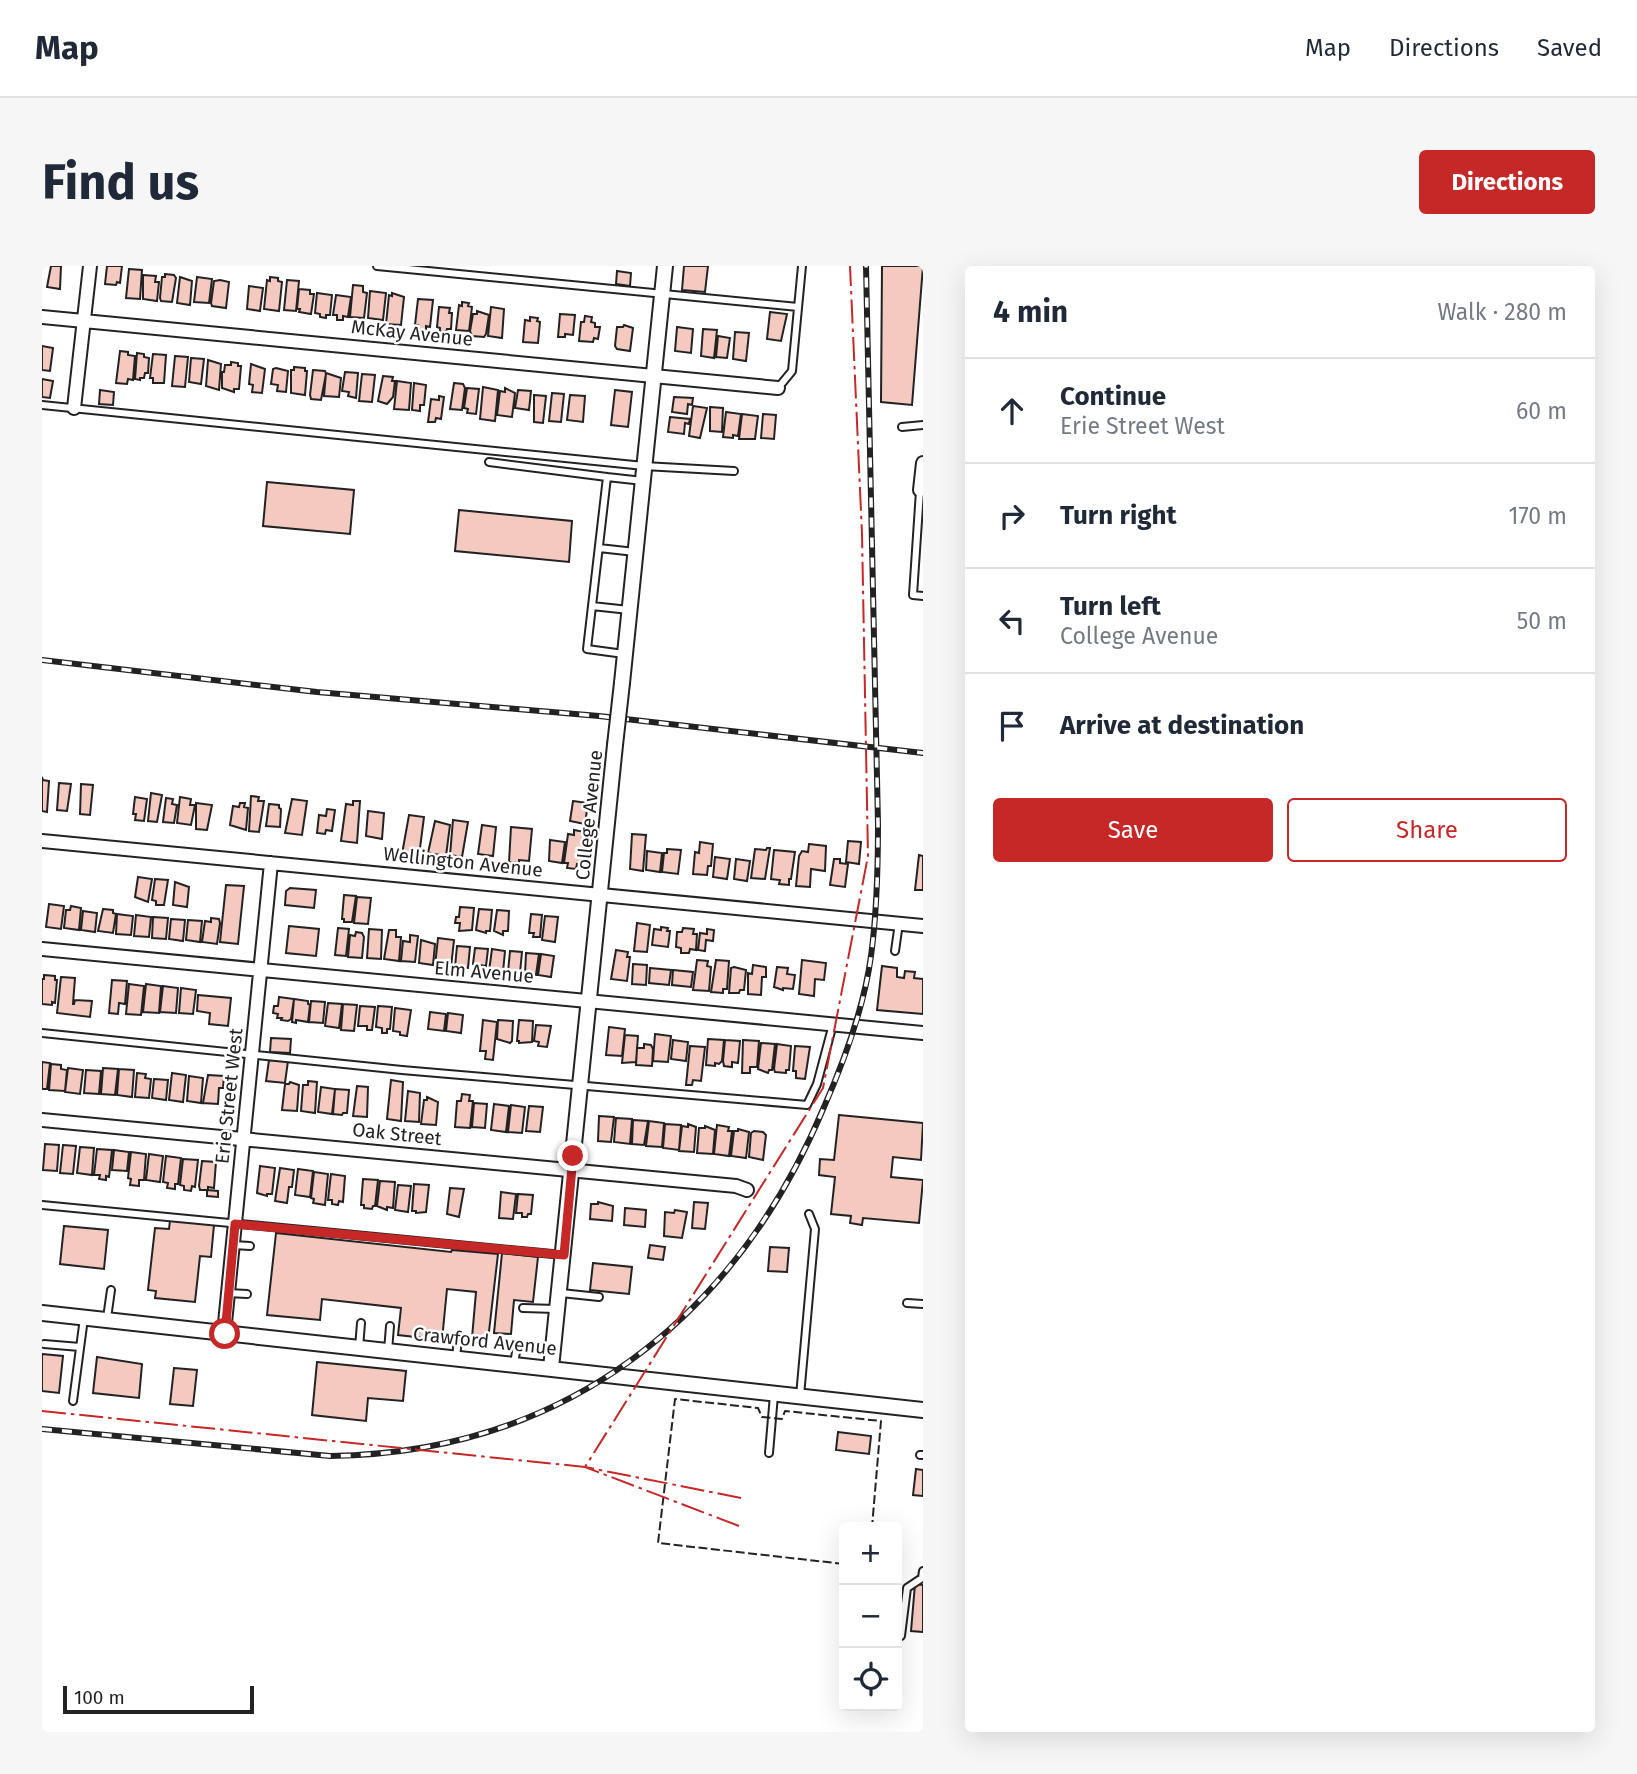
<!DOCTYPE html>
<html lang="en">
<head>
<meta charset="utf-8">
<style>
  body { margin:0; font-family:"Fira Sans",sans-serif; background:#f6f6f7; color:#1f2937 }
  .controls { position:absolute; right:21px; bottom:21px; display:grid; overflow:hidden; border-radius:7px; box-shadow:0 7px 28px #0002 }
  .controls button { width:63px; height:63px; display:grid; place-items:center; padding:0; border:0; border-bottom:2px solid #e0e1e3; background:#fff; color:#1f2937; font:35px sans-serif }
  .scale { position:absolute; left:21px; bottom:18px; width:191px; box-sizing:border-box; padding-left:7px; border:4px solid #222; border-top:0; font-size:19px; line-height:24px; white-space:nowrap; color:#222; -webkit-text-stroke:5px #fff; paint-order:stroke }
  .stop { position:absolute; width:21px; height:21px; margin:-16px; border:5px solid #c62828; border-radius:50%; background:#fff }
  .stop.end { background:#c62828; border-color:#fff; box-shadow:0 2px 7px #0008 }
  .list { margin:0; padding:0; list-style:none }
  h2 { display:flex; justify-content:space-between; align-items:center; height:91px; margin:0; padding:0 28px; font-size:30px }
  h2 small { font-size:23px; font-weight:400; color:#747a83 }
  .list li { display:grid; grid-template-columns:46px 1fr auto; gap:21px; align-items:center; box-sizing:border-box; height:105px; padding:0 28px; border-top:2px solid #e0e1e3 }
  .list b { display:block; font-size:26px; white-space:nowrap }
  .list p { margin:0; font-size:23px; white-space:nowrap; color:#747a83 }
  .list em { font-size:23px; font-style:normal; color:#747a83 }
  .actions { display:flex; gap:14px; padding:21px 28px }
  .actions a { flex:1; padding:16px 0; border:2px solid #c62828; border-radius:7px; text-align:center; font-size:24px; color:#c62828 }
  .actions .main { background:#c62828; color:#fff }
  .icon { flex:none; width:38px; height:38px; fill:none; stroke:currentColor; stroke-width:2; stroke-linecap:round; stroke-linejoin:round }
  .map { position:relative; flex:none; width:881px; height:1466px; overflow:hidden; border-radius:7px }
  header { display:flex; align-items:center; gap:42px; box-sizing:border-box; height:98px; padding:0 35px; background:#fff; border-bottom:2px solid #e0e1e3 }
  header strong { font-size:33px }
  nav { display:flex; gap:38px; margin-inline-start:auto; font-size:24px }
  .intro { display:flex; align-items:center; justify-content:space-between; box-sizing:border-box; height:168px; padding:0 42px }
  h1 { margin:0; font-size:49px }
  .button { padding:18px 32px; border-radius:7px; background:#c62828; color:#fff; font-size:24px; font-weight:700 }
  main { display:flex; gap:42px; padding:0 42px }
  aside { flex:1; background:#fff; border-radius:7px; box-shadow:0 7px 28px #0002 }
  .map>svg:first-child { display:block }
</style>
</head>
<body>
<header>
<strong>Map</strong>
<nav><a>Map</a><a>Directions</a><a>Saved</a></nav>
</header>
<div class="intro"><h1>Find us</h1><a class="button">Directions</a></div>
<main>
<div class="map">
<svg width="881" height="1466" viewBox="0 0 881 1466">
  <rect width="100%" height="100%" fill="#fff"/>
  <path fill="#f3c9c0" stroke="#222" stroke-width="2" d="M9 0H19L18 23 5 21Z
    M65 0H80L78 17 75 16 74 19 63 18Z
    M642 0H666L663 26 640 24Z
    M840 0H881L870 139 839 136Z
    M87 3 100 4 98 33 84 32Z
    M575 5 589 7 588 20 574 18Z
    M123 8 132 9 134 12 130 36 119 35 118 32 120 11H123Z
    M101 9 114 10 113 16H117L115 35 101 33Z
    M138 11 150 15 148 39 135 37Z
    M155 11 170 13 167 37 152 36Z
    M228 11 236 12V15L240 16 237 45 222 43 225 14 228 15Z
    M178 14 187 16 184 42 170 40 169 37 172 15Z
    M245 14 257 15 254 45 242 44Z
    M311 19 321 20V26L325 27 322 52 308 51Z
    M207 20 221 22 218 45 205 43Z
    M257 23 268 24V28H272L269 48 257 46 258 43H255Z
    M328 25 344 27 341 54 326 52Z
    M275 27 290 29 288 49H284V52L278 51V48L273 47Z
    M350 27 362 31 359 59 344 58 347 29 350 30Z
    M294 29 309 31 306 51 301 50V54H295V49H291Z
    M376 33 391 34 388 61 384 60V64L375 63 376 59H373Z
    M420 36 427 37 426 40 430 41 427 65 414 64 417 39 420 40Z
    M397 41 408 42 407 47H410L409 63H405L404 66 398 65V62L395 61Z
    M449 41 462 43 460 72 446 70Z
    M435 45 447 49 444 68 442 71 430 70 428 65 431 48H435Z
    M728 46 745 48 739 75 725 73Z
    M518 48 533 49 531 69 523 68V71H516Z
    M543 50 550 51 549 56 553 57V61H558L556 73 552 72 551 76 537 75 539 56H542Z
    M488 51 496 52 495 55 498 56 496 77 481 76 483 54 488 55Z
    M582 59 591 62 588 85 575 83 573 80 575 61H581Z
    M635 61 651 63 649 87 633 85Z
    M661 63 675 64 672 92 659 90Z
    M693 66 707 67 704 95 691 93Z
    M676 70 688 72 685 92 674 91Z
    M0 80 11 82 8 105 0 104Z
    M78 85 86 86V89L93 90 91 114 86 113 85 118 74 117Z
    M95 87 102 88V91L107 92 106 107H103L102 112H98V114L93 113Z
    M111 88 124 89 122 117H111V112H108Z
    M133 90 146 91 143 121 130 120Z
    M149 92 162 93 159 118 147 116Z
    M166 94 179 98 177 124 164 120Z
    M189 96 196 97V100H199L197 123H192V126L180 122V106H182L183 99H189Z
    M209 98 223 103 220 127 210 126 211 119 207 118Z
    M252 101 263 102V105H265L263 129 249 127V104H252Z
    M234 102 246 105 244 126 235 125 236 119 229 118 231 103Z
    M271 104 283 105 284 108 279 134 269 133 268 129Z
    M303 106 316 107 314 132 306 130 307 126 300 125Z
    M284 107 299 112 297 131 282 130Z
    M320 108 333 109 330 136 317 135Z
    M341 110 351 111 350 115H353L351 131 345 138 336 135Z
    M0 113 11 115 8 132 0 131Z
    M355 115 369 117 367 144 352 143Z
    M372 117 384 119 382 139H378V145L370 144Z
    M412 117 421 118 423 122 420 144 408 143Z
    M441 121 456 124 453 155 438 153Z
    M425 122 437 123 434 148 425 147 426 143 422 142Z
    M463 122 473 127 470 151 455 149 458 125 463 126Z
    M58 124 72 126 71 139 57 138Z
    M476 124 489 125 487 144 473 142Z
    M573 124 590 126 586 161 569 159Z
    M510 127 522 128 519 156 507 155Z
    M492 129 504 130 501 157 492 156Z
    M528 129 543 130 541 156 525 154Z
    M397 130 402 131 399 153 394 152 393 156H386L389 133 397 134Z
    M632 131 651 132 650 139 646 138 645 148 630 146Z
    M651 140 665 142 658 172 647 170Z
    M668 141 681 142 680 166 668 165Z
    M684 146 699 148 696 170 691 169V172L681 171Z
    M700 148 716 150 713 173H697Z
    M721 148 734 149 732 173 719 172Z
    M628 151 648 153 647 158 643 157 642 168 626 166Z
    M225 216 312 224 308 268 221 260Z
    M417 244 530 255 527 296 413 285Z
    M0 511 1 514 7 515 5 546 0 545Z
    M17 517 29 518 25 545 15 544Z
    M39 518 51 519 48 549 38 548Z
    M109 527 120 529 115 556 106 555Z
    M209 530 217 531 216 535H222L217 566 207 565Z
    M93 531 105 533 102 555 93 554 94 548H91Z
    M138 531 149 533 148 539H153L149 559 135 557Z
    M124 532 131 533 130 538 135 539 132 557 121 556Z
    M250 533 265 535 260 569 243 567Z
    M311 535H318L315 577 299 575 304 538 311 539Z
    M531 535 546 537 543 558 528 555Z
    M154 537 170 539 165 564 154 563Z
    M198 537H203L202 541 206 542 204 564 188 559 191 540 197 541Z
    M227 538 237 539V542L239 543 238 561 224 560Z
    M285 543 293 544 290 565 284 564 283 568 275 567 277 549 284 550Z
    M326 545 342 547 340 573 324 570Z
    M367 549 382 551 377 590 360 588Z
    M411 554 426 556 420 591 408 589Z
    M393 555 408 559 404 590 386 587Z
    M440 559 454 561 451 590 436 588Z
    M469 561 490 563 487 595 477 594V597L467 596Z
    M532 564 543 566 539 599 535 598 534 603 525 602 526 597H522L526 568 532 569Z
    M590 568 604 569 601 605 588 603Z
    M508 574 523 576 520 597 507 595Z
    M806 575 819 576 817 598 804 596Z
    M658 576 671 578 669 600H666L665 609 651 608 653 586 657 587Z
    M767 578 784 580 783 605 769 603 768 621 754 620 757 590 760 585 766 586Z
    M725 582H728L723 613 709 612 713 583 724 584Z
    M625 583 639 584 636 608 620 606 622 587H625Z
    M732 584 753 586 749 613H747V619L737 618 738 614 729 613Z
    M605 585 620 587 618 606 604 604Z
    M877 589 881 590V624H873Z
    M673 591 688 593 685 613 671 611Z
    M694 593 708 595 705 615 692 613Z
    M792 593H798V597L806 598 803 621 788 619Z
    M96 611 110 613 106 636 93 631Z
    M113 613 126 614 122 639H114V635L110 634Z
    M133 616 147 621 145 641 131 639Z
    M184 619 202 620 196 678 178 676Z
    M248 622 274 624 272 642 243 639 244 625Z
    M302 629 314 630 310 656H302V653H300Z
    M315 631 329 632 326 658 312 657Z
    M7 638 22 640 19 663 4 661Z
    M29 640 39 642 37 664 22 662 24 644H28Z
    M418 641 432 642 430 664 417 665 418 657H413L414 651H417Z
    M61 643 71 644V647L74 648 71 667 56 665Z
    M437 643 450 644 448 665H444V667L434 664Z
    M455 644 467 645 466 665H461V669L452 665Z
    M41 645 55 647 53 666 39 664Z
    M75 648 91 650 89 669 74 668Z
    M489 648 500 649 498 671H491L492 667H487Z
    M94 649 109 651 107 671 92 670Z
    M503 650 516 651 513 676 500 674Z
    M111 651 126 652 124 673 110 672Z
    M169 652 177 653 178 657 175 678 160 676 163 655 169 656Z
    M129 653 143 654 141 675 127 673Z
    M146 654 160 655 158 676 144 674Z
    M595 657 608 659 605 686 592 685Z
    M247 660 277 663 274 690 244 687Z
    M619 661 626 662 625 665H628L626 681 610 679 612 663 619 664Z
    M296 662 307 663 304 690 293 689Z
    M641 662 652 663 651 668H655L654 684 648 683 647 687H639V682L634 681 635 666H640Z
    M327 663 340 664 339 693 325 692Z
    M665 663 672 664 671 675 664 674 663 685 656 684 658 667 665 668Z
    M347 664H354V671H359L357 695 342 693Z
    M314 666 320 667 322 671 320 692 306 691 308 669 313 670Z
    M368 669 376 670 373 696 359 695 361 675 368 676Z
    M396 672 412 674 409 701 393 700Z
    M379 674 393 678 391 699 377 697Z
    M415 680 428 681 426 702 413 701Z
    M433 682 446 683 444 700 431 698Z
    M450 683 463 685 461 706 447 705Z
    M574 684 586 686 585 691H588L585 715 569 713Z
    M468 685 480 686 478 707 466 706Z
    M484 687 497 688 494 709 483 708Z
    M499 688 512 690 509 711 496 709Z
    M655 694 666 695 665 700 669 701 667 725 651 724Z
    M674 694 687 695 685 723H681V727L669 726Z
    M760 694 784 697 782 714 773 713 772 730 757 728Z
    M591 698 605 699 604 719 590 718Z
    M711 699 724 701V711H720L719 729 706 728V707L710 708Z
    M840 700 855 702V711L862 712 863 705 873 706 872 712 881 713V748L835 744Z
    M692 701 704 704 702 724H698L697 727H687L689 702Z
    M735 701 746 702 745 708 753 709 751 723 741 722V724L732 721Z
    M608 702 629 704 627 719 607 717Z
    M631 704 651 706 649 721 630 719Z
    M2 709 13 710V714H15L13 737 10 736V739L0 738V713H2Z
    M19 711 33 712 31 738H32L33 734 50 735 48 751 15 747Z
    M70 714 85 715 83 738 77 737 76 748 67 747Z
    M87 718 102 720 99 749 84 748Z
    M104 718 119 720 117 747 101 746Z
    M121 720 136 722 134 747 118 746Z
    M139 722 154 724 151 748 137 747Z
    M156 729 189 732 186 760 167 758 168 747 155 745Z
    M237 731 252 733 249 753 246 755 239 754 240 752H235L236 748 231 747 232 740H236Z
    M252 733 266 735V738L268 739 266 756 254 754V757L250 756Z
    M269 735 283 736 281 757 267 756Z
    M286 737 300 738 297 762 283 760Z
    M301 738 315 739 312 765 299 764Z
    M318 740 333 741 330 764H325V760H316Z
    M336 740 350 741 348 763H345V767H340V762L334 761Z
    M353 742 369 744 365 770 358 769V766L351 765Z
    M388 746 404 748 402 765 386 763Z
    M406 747 421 749 419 767 404 765Z
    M441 754 455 756 451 794 443 793 444 785H438Z
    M456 754 471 755 470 775 468 777 455 773Z
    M477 754 491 755 490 776 477 777V775H475Z
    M494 759 509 760 505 781 496 780 497 776 492 775Z
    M567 761 583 763 580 790 564 789Z
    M613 768 629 770 626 796 611 795Z
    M583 769 596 770 594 796 580 797Z
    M229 772 249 773 248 787 228 786Z
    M666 773 682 774 680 795 677 798 673 797V800L664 799Z
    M631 774 646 776 644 795 629 793Z
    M683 774 698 775 696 797 690 796V801L682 800 681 795Z
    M701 774 717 775 715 801H708V807H700Z
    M719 777 733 778 730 804H727L726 807 716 803Z
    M602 778 609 779 611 783 610 800 594 799 595 782H602Z
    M735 778 749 780 747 804H744V807L733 806 732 803Z
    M648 780 663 781 659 815 651 814 650 819H644Z
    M753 780 768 781 763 813 754 812V805H751Z
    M227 794 246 795 243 817 224 815Z
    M0 796 8 797 5 823H0Z
    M9 798 19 799V803L25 804 23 825 7 824Z
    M26 802 41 804 38 828 23 826Z
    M61 802 76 803 73 829 59 828Z
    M77 803 92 804 90 831 75 829Z
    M44 804 59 805 57 828 42 827Z
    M95 807 104 808 103 812 109 813 107 832 93 831Z
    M130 807 144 809 141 836 127 834Z
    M166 809 182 810 181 822H177L176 838 161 837Z
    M147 810 161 812 159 837 145 835Z
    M112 813 126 814 124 834 110 832Z
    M349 814 361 816 359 855 345 853Z
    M266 815 275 816 273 847 259 845 261 819H266Z
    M248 816 257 819 255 845 240 844 243 818H247Z
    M315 820 326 821 325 851 311 850Z
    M279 821 293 823 290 848 276 846Z
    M293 823 307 824 305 847H301L300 849 291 848Z
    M366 825 378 827 377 856 363 855Z
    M420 828 428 829 427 835H431L428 862 413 861 415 835H419Z
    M385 831 396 836 394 859 379 858 382 834H385Z
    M432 837 445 838 443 862 430 861Z
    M452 838 467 840 464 866 449 864Z
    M469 839 483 841 480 867 466 866Z
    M487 840 501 841 498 866 484 865Z
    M797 849 881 857 879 894 851 891 849 911 881 914 877 957 821 952 820 959 808 957 809 950 789 948 793 911 777 909 778 893 792 894Z
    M557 850 572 851 569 876 556 875Z
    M574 852 590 853 588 878 572 876Z
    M591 854 606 855 602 879 590 878Z
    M607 855 622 857 620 881 604 880Z
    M623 858 639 859 637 884 621 882Z
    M646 858 654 861 652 886 637 885 640 860 646 861Z
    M675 859 687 861 686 865H690L687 890 672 888Z
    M663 860 673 864 671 888 655 887 657 862H663Z
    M696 863 707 866 704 892 689 890 692 865H696Z
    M712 865 721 866 724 869 721 894 707 891 709 867Z
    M3 878 17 879 15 905 1 904Z
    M21 879 34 880 31 908 18 907Z
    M38 881 52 882 50 909 35 907Z
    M55 883 70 884 67 911 64 910V914L57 913 58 909H52Z
    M72 884 87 886 85 905 70 904Z
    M89 886 104 888 102 914H97V920L88 919 89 913 86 912Z
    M107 888 121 890 118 916 104 914Z
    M124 890 139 892 136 918H133V923L125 922 126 917 121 916Z
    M141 893 156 894 153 921 150 920 149 925 142 924V920L138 919Z
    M160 895 174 896 172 922 166 921V924L176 925V931L165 930V924H158L157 920Z
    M218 900 233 902 230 928H225V930L215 927Z
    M238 902 252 904 250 921H247L245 937 233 935Z
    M256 903 271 905 268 931 253 929Z
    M272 906 286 908 283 939 271 937 272 933 269 932Z
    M289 908 303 910 301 936 297 935 296 939 290 938V934H286Z
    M321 913 336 914 333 940H331L330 943 322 942V939H319Z
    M338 915 353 916 351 942 345 941V944L335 940Z
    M372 918 387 919 384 946 374 947V945H370Z
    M356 919 369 920 366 946 353 944Z
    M408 922 422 923 417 951 405 948Z
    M459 926 474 928 471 953 457 952Z
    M476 928 491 929 489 948H486L485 951H480V947H474Z
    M556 936 571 940 570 955 548 953 549 938H556Z
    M652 936 666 937 663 963 650 962Z
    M583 942 604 944 603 961 582 959Z
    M633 944 645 946 640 972 622 970 623 946 632 947Z
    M128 954 172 959 169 991 158 990 153 1036 113 1032 114 1025 106 1024 113 962 127 963Z
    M22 960 66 964 62 1003 18 998Z
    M234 967 409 986 410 984 456 988 446 1074 430 1072 434 1026 405 1023 400 1074 356 1069 359 1042 280 1033 278 1054 225 1049Z
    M608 979 623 981 621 994 606 992Z
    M728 981 747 982 745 1006 726 1005Z
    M460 987 496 991 491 1036 472 1034 469 1068 452 1067Z
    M551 997 590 1001 587 1028 548 1024Z
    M0 1088 21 1090 17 1127 0 1125Z
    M55 1091 100 1098 97 1132 51 1127Z
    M275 1096 364 1105 361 1135 326 1132 324 1155 270 1149Z
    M132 1102 155 1104 151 1140 128 1138Z
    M796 1166 829 1170 827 1188 794 1184Z
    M874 1203 881 1204V1230L871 1229Z
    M873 1318 881 1319V1366L869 1365Z"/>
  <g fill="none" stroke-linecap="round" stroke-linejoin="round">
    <defs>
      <path id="service" d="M335 0 756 41
        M736 122 750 105 760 0
        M0 139 602 200 692 205
        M860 161 881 159
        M447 196 565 211
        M878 225 871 329 881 330
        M557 282 593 286
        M550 340 587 344
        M582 388 545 383 565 211 601 215
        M853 685 857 657
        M0 767 360 804 765 839 775 818 791 758
        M0 939 521 989
        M191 979 208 980
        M186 1027 205 1028
        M519 1027 557 1031
        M865 1037 881 1038
        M481 1042 514 1043
        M65 1052 69 1024
        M2 1078 38 1081
        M317 1082 319 1057
        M346 1085 348 1060
        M414 1092 416 1072
        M472 1098 475 1080
        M758 1130 773 963 767 948
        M31 1135 42 1052
        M727 1187 732 1129
        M878 1189H881
        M859 1370 865 1322 880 1312 881 1305"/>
      <path id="minor" d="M0 51 736 122
        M32 142 48 0
        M878 224 881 197
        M0 575 881 660
        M0 683 881 767
        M0 854 694 920 705 924
        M182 1067 229 597"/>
      <path id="tertiary" d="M580 417 623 0
        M0 1047 881 1144
        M509 1102 573 479"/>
    </defs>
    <use href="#service" stroke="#222" stroke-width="10"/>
    <use href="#minor" stroke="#222" stroke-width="16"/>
    <use href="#tertiary" stroke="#222" stroke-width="18"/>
    <use href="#service" stroke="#fff" stroke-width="6"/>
    <use href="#minor" stroke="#fff" stroke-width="12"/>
    <use href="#tertiary" stroke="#fff" stroke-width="14"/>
    <defs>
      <path id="rail" d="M0 394 275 426 557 450 881 487
        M0 1163 288 1190C522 1187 693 1053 782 841 803 793 822 742 829 690 835 646 836 602 836 558L824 0"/>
    </defs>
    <use href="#rail" stroke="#222" stroke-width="6"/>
    <use href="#rail" stroke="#fff" stroke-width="3.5" stroke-dasharray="10" stroke-linecap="butt"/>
    <defs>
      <path id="tertiary-bridge" d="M573 479 580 417"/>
    </defs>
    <use href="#tertiary-bridge" stroke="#222" stroke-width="18" stroke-linecap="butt"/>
    <use href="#tertiary-bridge" stroke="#fff" stroke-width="14"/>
    <path stroke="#222" stroke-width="2" stroke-dasharray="9 3.5" stroke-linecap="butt" d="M802 1298 616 1277 633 1133 716 1142 720 1151 740 1153 743 1145 839 1155 830 1261"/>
    <path stroke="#c62828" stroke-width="2" stroke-dasharray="24 5 3.5 5" stroke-linecap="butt" d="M0 1145 543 1201 781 822 826 590 820 268 808 0
      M697 1260 543 1201 699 1232"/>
  </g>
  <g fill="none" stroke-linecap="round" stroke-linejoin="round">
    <path stroke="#c62828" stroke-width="9" d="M183 1068 193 958 522 989 531 890"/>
  </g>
  <g text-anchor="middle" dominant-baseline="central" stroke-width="5" stroke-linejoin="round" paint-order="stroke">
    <g font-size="19" fill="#222" stroke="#fff">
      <text transform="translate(370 67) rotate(6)">McKay Avenue</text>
      <text transform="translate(547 549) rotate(-84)">College Avenue</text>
      <text transform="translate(421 596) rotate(6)">Wellington Avenue</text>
      <text transform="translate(442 706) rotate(5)">Elm Avenue</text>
      <text transform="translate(187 830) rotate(-84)">Erie Street West</text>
      <text transform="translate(355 868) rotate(6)">Oak Street</text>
      <text transform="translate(443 1075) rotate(6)">Crawford Avenue</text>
    </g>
  </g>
</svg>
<div class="controls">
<button>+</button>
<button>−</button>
<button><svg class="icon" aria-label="locate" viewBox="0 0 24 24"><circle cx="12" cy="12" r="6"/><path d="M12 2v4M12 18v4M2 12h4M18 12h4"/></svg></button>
</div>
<div class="scale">100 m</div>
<div class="stop" style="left:183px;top:1068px"></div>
<div class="stop end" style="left:531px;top:890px"></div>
</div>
<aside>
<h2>4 min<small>Walk · 280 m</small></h2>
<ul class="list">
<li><svg class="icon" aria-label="ahead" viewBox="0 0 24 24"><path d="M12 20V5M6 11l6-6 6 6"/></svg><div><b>Continue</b><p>Erie Street West</p></div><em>60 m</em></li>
<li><svg class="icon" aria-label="right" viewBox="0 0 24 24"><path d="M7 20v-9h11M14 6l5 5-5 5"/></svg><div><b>Turn right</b></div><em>170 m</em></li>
<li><svg class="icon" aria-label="left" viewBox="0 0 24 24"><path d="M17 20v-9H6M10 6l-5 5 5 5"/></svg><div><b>Turn left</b><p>College Avenue</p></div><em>50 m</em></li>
<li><svg class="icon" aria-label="arrive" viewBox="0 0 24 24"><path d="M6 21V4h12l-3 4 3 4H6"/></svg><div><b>Arrive at destination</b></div></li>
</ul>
<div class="actions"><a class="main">Save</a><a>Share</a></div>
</aside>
</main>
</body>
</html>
